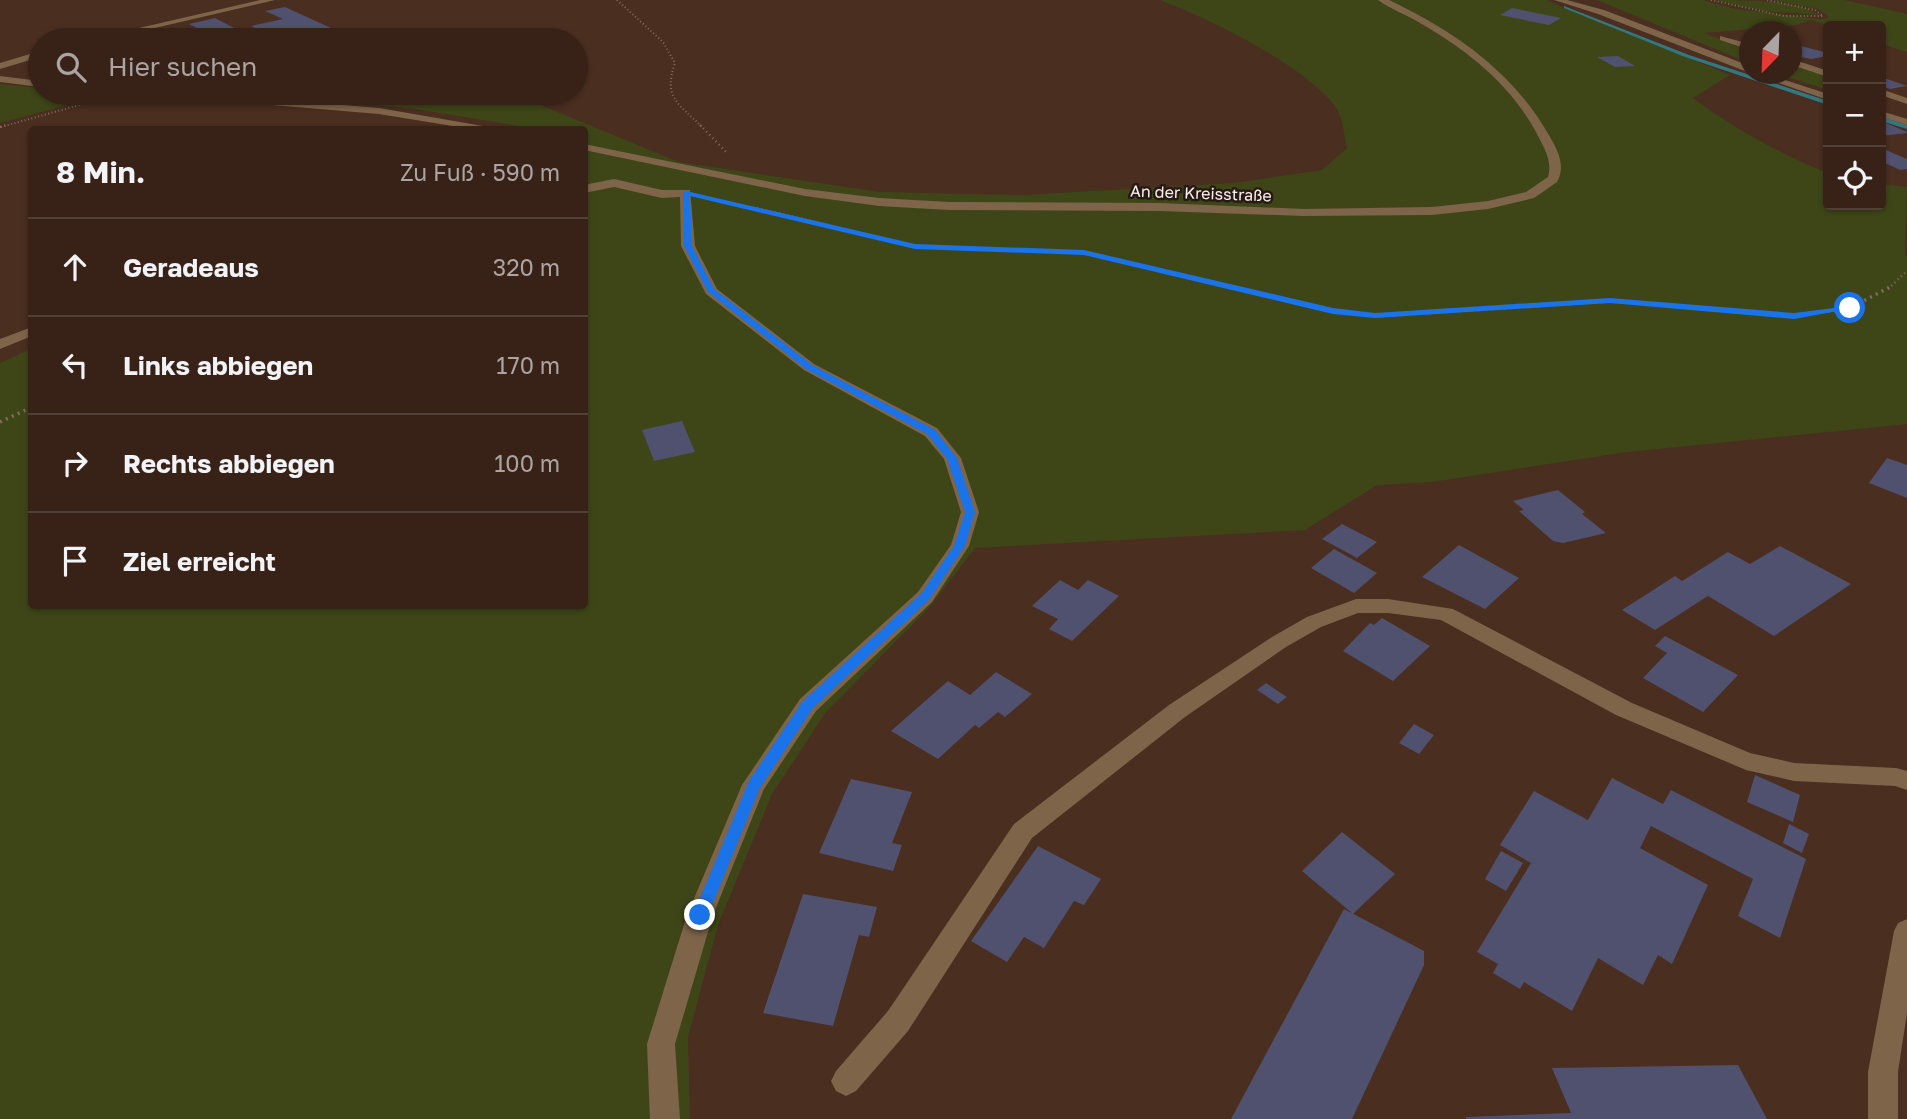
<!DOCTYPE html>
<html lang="de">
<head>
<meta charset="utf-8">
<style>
  body { margin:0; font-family:"Golos Text",sans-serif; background:#3f2a21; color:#f1f3f6 }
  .controls { position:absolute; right:21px; top:21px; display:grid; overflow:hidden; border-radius:7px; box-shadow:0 2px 5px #0004 }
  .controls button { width:63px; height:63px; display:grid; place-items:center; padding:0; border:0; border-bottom:2px solid #523f37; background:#382218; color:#f1f3f6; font:35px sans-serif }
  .compass { position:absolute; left:1739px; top:21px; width:63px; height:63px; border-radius:50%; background:#382218; box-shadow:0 2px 5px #0004; rotate:203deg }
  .stop { position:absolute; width:21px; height:21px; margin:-16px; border:5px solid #1a73e8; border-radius:50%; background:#fff }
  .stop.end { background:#1a73e8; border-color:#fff; box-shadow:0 2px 7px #0008 }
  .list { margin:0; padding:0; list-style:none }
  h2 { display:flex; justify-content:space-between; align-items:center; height:91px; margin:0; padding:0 28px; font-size:30px }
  h2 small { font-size:23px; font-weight:400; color:#aba4a2 }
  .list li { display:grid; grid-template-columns:46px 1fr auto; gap:21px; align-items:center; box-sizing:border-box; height:98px; padding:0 28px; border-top:2px solid #523f37 }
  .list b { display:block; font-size:26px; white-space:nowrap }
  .list em { font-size:23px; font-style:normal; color:#aba4a2 }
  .icon { flex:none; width:38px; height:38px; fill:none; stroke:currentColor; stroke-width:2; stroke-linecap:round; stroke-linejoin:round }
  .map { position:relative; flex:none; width:1907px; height:1119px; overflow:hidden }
  .search { position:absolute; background:#382218; box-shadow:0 2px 5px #0004; left:28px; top:28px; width:560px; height:77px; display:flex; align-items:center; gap:18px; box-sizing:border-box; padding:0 24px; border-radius:38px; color:#aba4a2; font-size:26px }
  .panel { position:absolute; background:#382218; box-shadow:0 2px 5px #0004; left:28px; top:126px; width:560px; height:483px; border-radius:7px }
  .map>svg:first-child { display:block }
</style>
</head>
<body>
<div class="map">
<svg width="1907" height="1119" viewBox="0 0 1907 1119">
  <rect width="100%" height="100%" fill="#4a2e20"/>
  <path fill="#3e4618" d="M1160 0H1546L1730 75 1693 98C1736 130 1779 153 1828 173V205H1881V184L1907 187 1905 256H1907V424L1627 452 1432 482 1377 485 1305 530 975 548 928 609 826 712 772 794 718 925 688 1037 690 1119H0V363L31 349 32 606H584V130L537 129 410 108 272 96 296 93H511L679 162 879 192 1024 195 1234 183 1322 170 1347 148C1344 136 1343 116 1335 106 1302 64 1210 19 1160 0Z
    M1597 0H1703L1736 9 1821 19 1828 18 1827 15 1818 9 1773 0H1844L1907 14V52L1881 44V26H1830L1811 20 1796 25 1704 33 1749 50V63Z
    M1716 0C1741 0 1800 0 1819 15L1764 11Z
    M1792 65 1828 76V90L1778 74H1792Z
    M0 84 40 88V93H113L0 123Z"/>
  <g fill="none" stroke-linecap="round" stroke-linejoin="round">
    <path fill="#337780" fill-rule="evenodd" d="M1564 6 1689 55 1828 101V105L1685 57 1564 8Z
      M1881 117 1907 125V129L1881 121Z"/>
  </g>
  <path fill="#50516e" d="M285 7 331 28 278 40H206L200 37 210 35 189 24 215 18 255 39 269 35 251 26 283 19 265 11Z
    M1512 8 1561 18 1549 25 1500 15Z
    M1797 45 1828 53V56L1811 59 1792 55V46Z
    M1618 56 1635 66 1615 67 1597 57Z
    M1881 77 1907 86 1890 89 1881 86Z
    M1881 121 1907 132V133L1881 136Z
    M1881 148 1907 159V169L1900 170 1881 161Z
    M682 421 695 452 654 461 642 430Z
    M1887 458 1907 465V498L1869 483Z
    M1558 490 1585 512 1582 514 1606 533 1563 543 1553 541 1519 511 1524 510 1513 501Z
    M1342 524 1377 542 1357 558 1322 539Z
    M1459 545 1519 578 1485 609 1422 577Z
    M1780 546 1851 584 1774 636 1708 596 1655 630 1622 610 1675 576 1682 581 1728 552 1750 564Z
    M1334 549 1377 573 1354 593 1311 568Z
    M1060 580 1078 590 1088 580 1119 596 1072 641 1049 629 1058 619 1032 606Z
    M1382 618 1430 646 1393 681 1343 651 1370 623 1374 625Z
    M1665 636 1738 675 1703 712 1643 678 1667 653 1655 646Z
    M996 672 1032 694 1005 717 998 712 979 728 975 725 938 759 891 731 948 681 970 695Z
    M1266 683 1287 697 1278 704 1257 690Z
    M1414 724 1434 735 1419 754 1399 743Z
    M1755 775 1800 795 1793 822 1747 802Z
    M1612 778 1663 804 1671 790 1806 859 1780 938 1738 916 1753 879 1651 826 1640 848 1708 885 1672 964 1658 955 1643 985 1598 958 1572 1011 1524 982 1520 989 1493 973 1498 964 1477 952 1531 863 1500 845 1534 791 1588 820Z
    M851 779 912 792 892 843 902 845 893 871 819 853Z
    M1789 824 1809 834 1802 853 1783 843Z
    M1342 832 1395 874 1353 914 1302 871Z
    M1038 846 1101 879 1084 905 1074 901 1044 948 1024 937 1007 962 971 941Z
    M1501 851 1523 863 1506 891 1485 879Z
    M803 894 877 907 869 937 859 935 833 1026 763 1013Z
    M1344 909 1424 951V965L1352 1119H1231Z
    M1738 1065 1767 1119H1466V1117L1571 1113 1552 1068Z"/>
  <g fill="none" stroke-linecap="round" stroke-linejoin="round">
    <path stroke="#836c61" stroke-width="2" stroke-dasharray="1 2.5" stroke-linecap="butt" d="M617 0 663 42 675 63C663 98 678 103 702 127
      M1711 0 1784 16H1823L1815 10 1766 0
      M1 127 122 93"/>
    <path stroke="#836c61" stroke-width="2.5" stroke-dasharray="1 3.5" stroke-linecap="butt" d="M700 125 728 154
      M0 127 7 125
      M757 208 915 246 1084 252 1241 289
      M1888 289 1907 271"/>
    <path stroke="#836c61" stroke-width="3.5" stroke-dasharray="2 4.5" stroke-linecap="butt" d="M1234 287 1333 311 1375 316 1610 301 1794 316 1850 308 1890 287
      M0 422 32 407"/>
    <path fill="#7e6449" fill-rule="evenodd" d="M260 0H275L103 40H87Z
      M1720 36 1750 44V50L1720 40Z
      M40 51V57L0 69V63Z
      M614 179 662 190H690L695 246 717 289 814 364 937 428 961 458 979 512 969 546 932 602 816 711 764 789 713 915 675 1044 680 1119H650L647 1044 687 915 742 785 800 699 918 592 951 545 961 512 944 459 925 436 804 370 706 294 681 246 680 197 662 198 614 187 584 193V185Z
      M1356 599H1388L1453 609 1632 703 1750 753 1794 763 1896 768 1907 771V790L1895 786 1794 781 1746 770 1616 715 1441 620 1388 613H1358L1321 627 1286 647 1185 717 1032 838 908 1031 856 1091 846 1096 836 1091 831 1081 836 1071 888 1011 1014 824 1169 705 1272 637 1307 617Z"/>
    <path fill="#7e6449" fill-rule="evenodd" d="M1792 59 1828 71V77L1792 65Z
      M1881 89 1907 98V104L1881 95Z
      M1907 919V1013L1898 1072V1119H1868V1072L1894 931 1898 923Z"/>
    <path fill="#7e6449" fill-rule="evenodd" d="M1378 0H1389C1454 31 1514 72 1550 137 1558 151 1566 166 1557 182L1534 198 1488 209 1432 215 1304 216 1160 211 949 210 879 206 805 196 584 150V144L805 189 879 198 949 202 1160 203 1304 209 1432 207 1488 201 1526 192 1548 177C1553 161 1543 146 1536 132 1510 84 1467 50 1420 23 1407 15 1390 9 1378 0Z
      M1554 0H1567L1604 10 1750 66V73L1598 14Z
      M1753 74H1766L1828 94V100Z
      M0 76 40 81V87L0 82Z
      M161 93H199L379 108 506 130H477L379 114 166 96Z
      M1881 111 1907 119V125L1881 117Z
      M32 327V336L0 349V339Z"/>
  </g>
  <path fill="#1a73e8" d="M686 191 915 244 1084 250 1333 308 1375 313 1610 298 1794 313 1850 306 1854 308 1794 319 1610 303 1375 318 1333 314 1084 255 915 249 690 196 692 246 714 289 812 365 935 430 957 458 975 512 965 546 929 600 813 708 760 788 708 915 706 920 700 922 695 920 693 915 749 781 803 701 921 594 954 546 965 512 947 459 927 434 806 369 708 292 684 246 683 193Z"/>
  <g text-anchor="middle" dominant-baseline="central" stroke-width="5" stroke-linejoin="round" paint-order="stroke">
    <g font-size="16" fill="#fef2ed" stroke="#271a14">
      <text transform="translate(1201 193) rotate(2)">An der Kreisstraße</text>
    </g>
  </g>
</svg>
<div class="controls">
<button>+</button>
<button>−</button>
<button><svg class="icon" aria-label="locate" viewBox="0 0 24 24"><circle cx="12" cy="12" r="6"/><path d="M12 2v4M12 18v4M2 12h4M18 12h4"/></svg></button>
</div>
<svg class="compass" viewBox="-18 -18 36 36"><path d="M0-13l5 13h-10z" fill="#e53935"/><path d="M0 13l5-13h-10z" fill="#aba4a2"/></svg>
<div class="stop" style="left:1850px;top:308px"></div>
<div class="stop end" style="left:700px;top:915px"></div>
<div class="search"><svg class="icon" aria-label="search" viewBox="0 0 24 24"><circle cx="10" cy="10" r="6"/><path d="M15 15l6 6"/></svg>Hier suchen</div>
<section class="panel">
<h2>8 Min.<small>Zu Fuß · 590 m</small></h2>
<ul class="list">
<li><svg class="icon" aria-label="ahead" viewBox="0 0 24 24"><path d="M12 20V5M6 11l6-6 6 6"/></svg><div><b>Geradeaus</b></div><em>320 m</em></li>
<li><svg class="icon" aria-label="left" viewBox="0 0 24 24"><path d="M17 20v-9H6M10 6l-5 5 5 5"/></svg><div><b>Links abbiegen</b></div><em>170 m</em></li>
<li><svg class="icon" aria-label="right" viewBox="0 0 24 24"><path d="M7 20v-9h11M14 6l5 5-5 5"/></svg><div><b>Rechts abbiegen</b></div><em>100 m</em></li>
<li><svg class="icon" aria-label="arrive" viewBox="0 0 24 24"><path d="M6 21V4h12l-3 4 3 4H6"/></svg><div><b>Ziel erreicht</b></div></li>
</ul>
</section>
</div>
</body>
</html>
